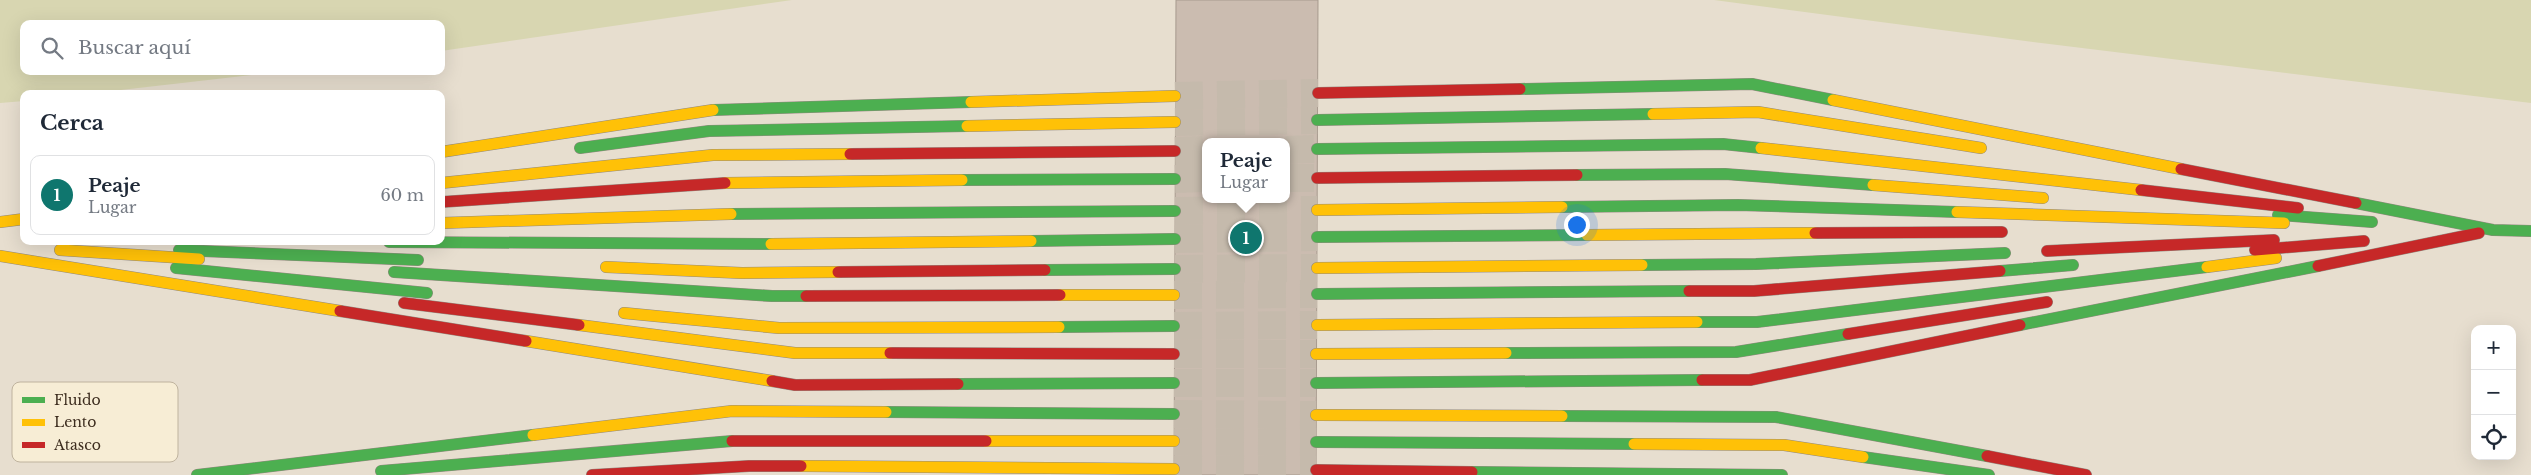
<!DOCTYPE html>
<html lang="es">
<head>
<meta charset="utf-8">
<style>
  body { margin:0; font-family:"Libre Baskerville",serif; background:#f6f6f7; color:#1f2937 }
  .controls { position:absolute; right:15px; bottom:15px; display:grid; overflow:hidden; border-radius:10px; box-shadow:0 5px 20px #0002 }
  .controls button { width:45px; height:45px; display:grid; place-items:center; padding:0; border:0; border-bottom:1px solid #e0e1e3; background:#fff; color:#1f2937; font:25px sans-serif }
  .you { position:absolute; left:1576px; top:224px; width:18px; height:18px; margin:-12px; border:4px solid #fff; border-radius:50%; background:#1a73e8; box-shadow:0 0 0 8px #1a73e833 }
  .badge { display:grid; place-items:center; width:32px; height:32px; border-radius:50%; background:#0f766e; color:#fff; font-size:16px; font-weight:700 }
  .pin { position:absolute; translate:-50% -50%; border:2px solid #fff; box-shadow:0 1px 5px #0006 }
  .popup { position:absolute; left:1202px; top:138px; width:88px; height:65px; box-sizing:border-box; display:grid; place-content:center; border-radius:10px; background:#fff; filter:drop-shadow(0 1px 4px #0005); font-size:16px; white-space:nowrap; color:#747a83 }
  .popup b { font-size:19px; color:#1f2937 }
  .popup::after { content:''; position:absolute; left:50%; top:100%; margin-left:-10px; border:10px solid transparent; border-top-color:#fff }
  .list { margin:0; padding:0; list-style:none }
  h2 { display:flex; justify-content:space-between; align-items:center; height:65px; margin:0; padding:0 20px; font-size:21px }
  h2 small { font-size:16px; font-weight:400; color:#747a83 }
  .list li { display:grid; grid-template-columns:32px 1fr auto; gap:15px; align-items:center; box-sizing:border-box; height:80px; margin:0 10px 10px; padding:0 10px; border:1px solid #e0e1e3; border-radius:10px }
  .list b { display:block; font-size:19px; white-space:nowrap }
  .list p { margin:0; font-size:16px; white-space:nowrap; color:#747a83 }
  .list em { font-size:16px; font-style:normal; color:#747a83 }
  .icon { flex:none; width:28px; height:28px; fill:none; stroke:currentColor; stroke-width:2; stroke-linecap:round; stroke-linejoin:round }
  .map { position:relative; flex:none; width:2531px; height:475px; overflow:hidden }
  .search { position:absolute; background:#fff; box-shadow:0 5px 20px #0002; left:20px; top:20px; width:425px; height:55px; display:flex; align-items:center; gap:12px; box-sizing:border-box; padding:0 18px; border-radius:10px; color:#747a83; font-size:19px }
  .panel { position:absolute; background:#fff; box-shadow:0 5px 20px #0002; left:20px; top:90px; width:425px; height:155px; border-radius:10px }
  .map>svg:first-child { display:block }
</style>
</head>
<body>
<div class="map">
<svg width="2531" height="475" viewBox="0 0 2531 475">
  <rect width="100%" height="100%" fill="#e7decf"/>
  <path fill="#d8d6b1" d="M0 0H792L441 51V24H24V71H287L86 94H24V101L0 103Z
    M1714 0H2531V103L2033 42Z"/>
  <path fill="#cbbcb0" stroke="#a79a8e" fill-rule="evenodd" d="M1176 0H1318L1316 475H1174ZM1206 142H1286V199H1206Z"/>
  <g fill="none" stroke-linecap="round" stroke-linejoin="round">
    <path stroke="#c5baac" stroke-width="28" stroke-dasharray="28 14" stroke-linecap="butt" d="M1175 96 1318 93
      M1175 122 1317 120
      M1286 150 1317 149
      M1175 151 1206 150
      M1286 178H1317
      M1175 179 1206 178
      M1175 211 1317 210
      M1175 239 1317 237
      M1175 269 1317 268
      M1174 295 1317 294
      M1174 326 1317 325
      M1174 354H1316
      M1174 383H1316
      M1174 414 1316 415
      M1174 441 1316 442
      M1174 469 1316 470"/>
    <defs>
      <path id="fast" d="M1520 89 1752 84 1833 100
        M713 110 971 102
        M1317 120 1653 114
        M580 148 709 131 967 126
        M1317 149 1723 144 1761 148
        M1577 175 1725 174 1873 185
        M962 180 1175 179
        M2356 203 2493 230 2531 231
        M1562 207 1738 205 1957 212
        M731 214 1175 211
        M2278 215 2372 222
        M1317 237 1587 235
        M1031 241 1175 239
        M389 242 771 244
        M179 250 418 260
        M1642 265 1756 264 2005 253
        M176 268 427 293
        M1045 270 1175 269
        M2000 271 2073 265
        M394 272 772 296H806
        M1317 294 1689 291
        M1697 322H1757L2207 267
        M2020 325 2318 266
        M1059 327 1174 326
        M1506 353 1736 352 1848 334
        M1316 383 1702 380
        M958 384 1174 383
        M886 412 1174 414
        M1562 416 1776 417 1987 456
        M1316 442 1634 444
        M1863 457 1989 475
        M381 471 732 441
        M1472 472 1782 475
        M197 475 533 435"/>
      <path id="slow" d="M1833 100 2181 169
        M971 102 1175 96
        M1653 114 1758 112 1981 148
        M967 126 1175 122
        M1761 148 2141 190
        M441 152 713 110
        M441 183 713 155 850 154
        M725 183 962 180
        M1873 185 2043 198
        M1317 210 1562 207
        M1957 212 2284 223
        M0 222 24 219
        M441 223 731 214
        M1587 235 1815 233
        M771 244 1031 241
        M60 250 199 259
        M0 256 340 311
        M606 267 742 273 838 272
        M2207 267 2276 258
        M1317 268 1642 265
        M1060 295H1174
        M624 313 779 328 1059 327
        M579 325 795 353H890
        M1317 325 1697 322
        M526 341 772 381
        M1316 354 1506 353
        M1316 415 1562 416
        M533 435 732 411 886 412
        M986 441H1174
        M1634 444 1784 445 1863 457
        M801 466 1174 469"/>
      <path id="jam" d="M1318 93 1520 89
        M850 154 1175 151
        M2181 169 2356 203
        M1317 178 1577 175
        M2141 190 2298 208
        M441 202 725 183
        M1815 233 2002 232
        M2255 250 2364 241
        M2047 251 2274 240
        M2318 266 2479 233
        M838 272 1045 270
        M1689 291H1754L2000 271
        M806 296 1060 295
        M404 303 579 325
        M340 311 526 341
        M1848 334 2047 302
        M890 353 1174 354
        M1702 380H1750L2020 325
        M772 381 795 385 958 384
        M732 441H986
        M1987 456 2086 475
        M1316 470 1472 472
        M592 475 749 466H801"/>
    </defs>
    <use href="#fast" stroke="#92897f" stroke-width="12"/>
    <use href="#slow" stroke="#92897f" stroke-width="12"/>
    <use href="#jam" stroke="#92897f" stroke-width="12"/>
    <use href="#fast" stroke="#4caf50" stroke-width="11"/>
    <use href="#slow" stroke="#ffc107" stroke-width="11"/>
    <use href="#jam" stroke="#c62828" stroke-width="11"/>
  </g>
  <rect x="12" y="382" width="166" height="80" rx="8" fill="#f7edd5" stroke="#bfb39e" stroke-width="1"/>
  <rect x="22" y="397" width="23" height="6" fill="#4caf50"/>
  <rect x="22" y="419" width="23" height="7" fill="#ffc107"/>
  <rect x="22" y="442" width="23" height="6" fill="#c62828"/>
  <g font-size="14" fill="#3c2c1e">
    <text x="54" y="405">Fluido</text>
    <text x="54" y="427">Lento</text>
    <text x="54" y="450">Atasco</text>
  </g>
</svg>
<div class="controls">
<button>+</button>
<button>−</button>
<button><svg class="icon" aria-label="locate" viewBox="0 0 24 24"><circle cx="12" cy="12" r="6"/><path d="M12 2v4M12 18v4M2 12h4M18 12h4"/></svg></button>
</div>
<div class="you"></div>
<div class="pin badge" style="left:1246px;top:238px">1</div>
<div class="popup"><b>Peaje</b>Lugar</div>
<div class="search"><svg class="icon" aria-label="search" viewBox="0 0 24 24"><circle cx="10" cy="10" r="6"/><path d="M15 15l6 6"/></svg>Buscar aquí</div>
<section class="panel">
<h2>Cerca<small></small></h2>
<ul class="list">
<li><span class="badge">1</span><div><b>Peaje</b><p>Lugar</p></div><em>60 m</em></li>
</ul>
</section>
</div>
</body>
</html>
